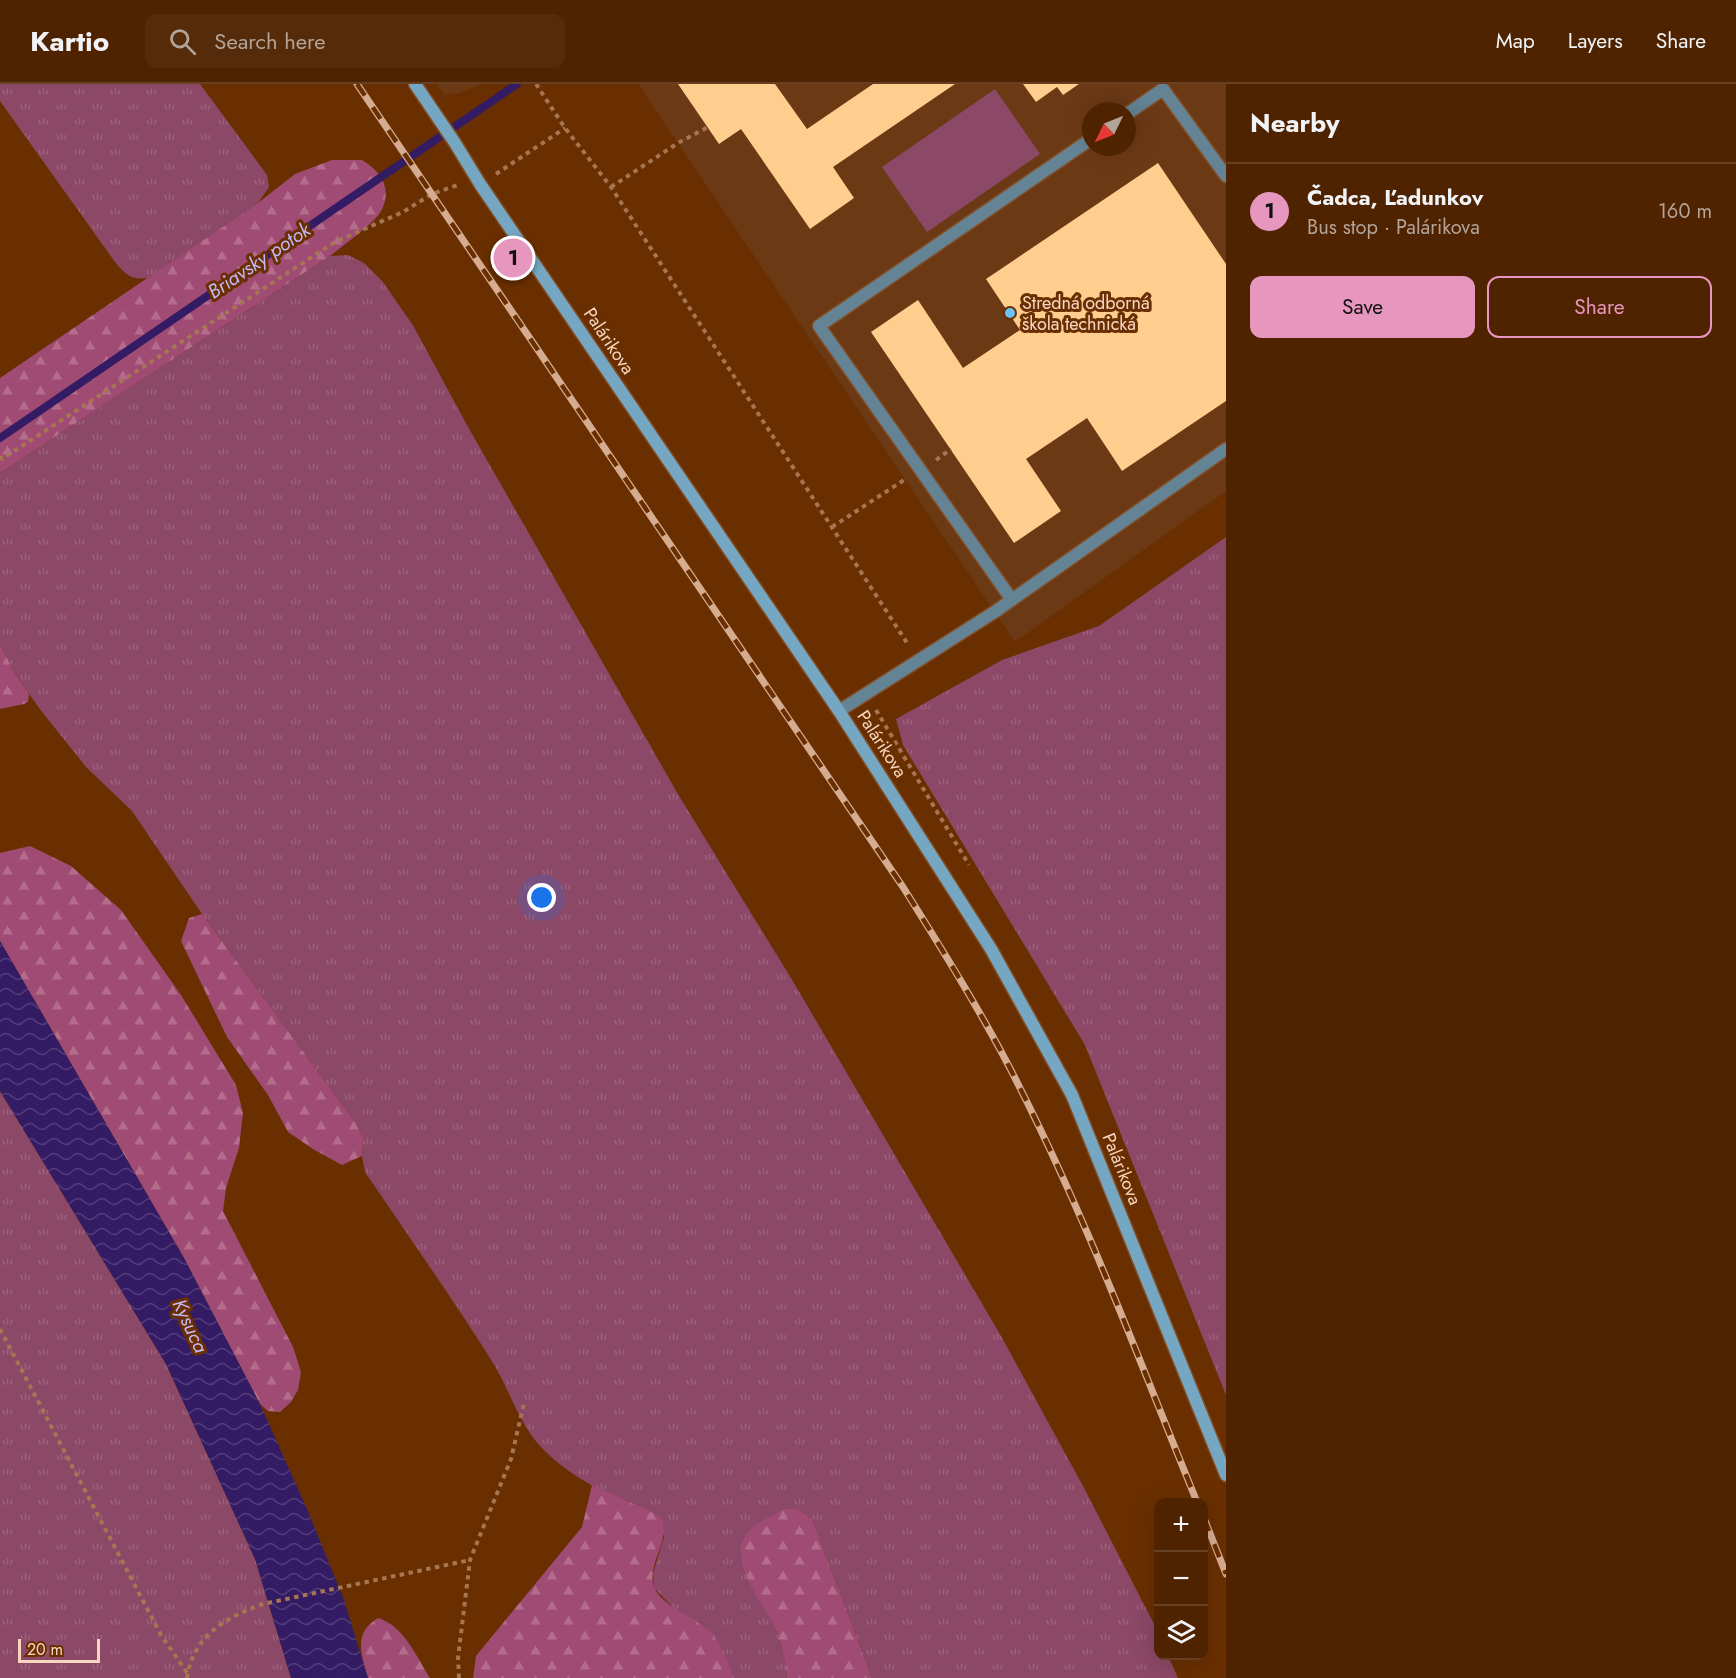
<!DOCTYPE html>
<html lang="en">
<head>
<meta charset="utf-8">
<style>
  body { margin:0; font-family:Jost,sans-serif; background:#552b0a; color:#f1f3f6 }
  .controls { position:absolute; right:18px; bottom:18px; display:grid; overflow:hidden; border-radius:12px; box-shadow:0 6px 24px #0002 }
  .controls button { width:54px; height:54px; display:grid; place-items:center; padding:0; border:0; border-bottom:2px solid #664022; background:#4f2300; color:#f1f3f6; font:30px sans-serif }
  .compass { position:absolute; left:1082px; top:18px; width:54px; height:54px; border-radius:50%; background:#4f2300; box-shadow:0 6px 24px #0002; rotate:227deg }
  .scale { position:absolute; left:18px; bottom:15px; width:82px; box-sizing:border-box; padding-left:6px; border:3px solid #fad6c1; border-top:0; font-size:16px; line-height:21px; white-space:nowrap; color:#fad6c1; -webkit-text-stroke:4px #692f00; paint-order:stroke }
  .you { position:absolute; left:542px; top:814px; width:21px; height:21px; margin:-15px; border:4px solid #fff; border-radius:50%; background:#1a73e8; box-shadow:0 0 0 9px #1a73e833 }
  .badge { display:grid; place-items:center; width:39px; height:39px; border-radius:50%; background:#e797bd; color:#111; font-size:20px; font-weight:700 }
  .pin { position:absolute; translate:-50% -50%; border:3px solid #fff; box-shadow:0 2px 6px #0006 }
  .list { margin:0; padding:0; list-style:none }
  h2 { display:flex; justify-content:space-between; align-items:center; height:78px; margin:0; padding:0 24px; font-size:26px }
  h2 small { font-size:20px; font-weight:400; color:#b3a499 }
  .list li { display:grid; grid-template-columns:39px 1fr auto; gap:18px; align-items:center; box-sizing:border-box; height:96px; padding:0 24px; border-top:2px solid #664022 }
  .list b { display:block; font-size:22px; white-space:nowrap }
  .list p { margin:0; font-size:20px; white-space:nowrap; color:#b3a499 }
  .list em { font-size:20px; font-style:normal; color:#b3a499 }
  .actions { display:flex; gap:12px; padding:18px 24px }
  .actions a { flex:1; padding:14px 0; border:2px solid #e797bd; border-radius:12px; text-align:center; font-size:21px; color:#e797bd }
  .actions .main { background:#e797bd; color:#111 }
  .icon { flex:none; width:33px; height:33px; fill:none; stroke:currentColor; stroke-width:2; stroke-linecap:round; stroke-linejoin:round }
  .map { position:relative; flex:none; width:1226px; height:1594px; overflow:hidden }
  header { display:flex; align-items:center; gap:36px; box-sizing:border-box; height:84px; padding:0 30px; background:#4f2300; border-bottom:2px solid #664022 }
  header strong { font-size:28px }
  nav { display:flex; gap:33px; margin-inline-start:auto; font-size:21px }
  .search { width:420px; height:54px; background:#552b0a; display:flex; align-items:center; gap:15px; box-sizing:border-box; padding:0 21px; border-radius:12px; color:#b3a499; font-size:22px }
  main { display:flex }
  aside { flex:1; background:#4f2300 }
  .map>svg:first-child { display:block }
</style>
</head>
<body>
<header>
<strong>Kartio</strong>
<div class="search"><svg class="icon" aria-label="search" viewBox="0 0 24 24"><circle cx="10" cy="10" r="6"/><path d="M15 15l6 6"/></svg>Search here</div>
<nav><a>Map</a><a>Layers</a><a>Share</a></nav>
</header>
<main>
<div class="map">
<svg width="1226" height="1594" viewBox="0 0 1226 1594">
  <defs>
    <pattern id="grass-tufts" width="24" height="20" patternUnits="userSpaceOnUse" patternTransform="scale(1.5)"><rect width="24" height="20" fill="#8c4867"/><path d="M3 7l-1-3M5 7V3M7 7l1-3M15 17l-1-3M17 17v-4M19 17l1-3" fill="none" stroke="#9d627b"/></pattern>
    <pattern id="forest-firs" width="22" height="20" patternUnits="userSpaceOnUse" patternTransform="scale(1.5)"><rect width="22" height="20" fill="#a04b73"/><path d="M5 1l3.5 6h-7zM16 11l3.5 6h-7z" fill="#b36d8b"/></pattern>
    <pattern id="water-waves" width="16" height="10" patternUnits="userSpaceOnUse" patternTransform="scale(1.5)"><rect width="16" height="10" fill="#341c65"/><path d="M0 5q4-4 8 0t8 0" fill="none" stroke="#523c79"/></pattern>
  </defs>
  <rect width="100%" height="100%" fill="#692f00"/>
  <path fill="#6c3915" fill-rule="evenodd" d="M437 0H481L460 9 444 11Z
    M638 0H1226V407L1015 558ZM1091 27H1127V63H1091Z"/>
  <path fill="url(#grass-tufts)" d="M0 0H200L267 91 269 103 258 119 148 194C131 196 126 191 115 178L0 17Z
    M348 171 364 179 383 198 414 243 468 343 679 712 791 894 1001 1252 1083 1402 1155 1542 1158 1550V1572H1168L1178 1594H872L812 1435 798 1425H784L741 1473C748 1499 764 1520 775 1544 782 1560 785 1577 787 1594H734L729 1581 654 1504 653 1489 664 1453 660 1432C621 1418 571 1395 542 1364 518 1339 509 1303 490 1274 450 1211 407 1150 365 1088L362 1072 363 1053 355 1038 202 830 132 727 86 683 39 624 16 591 0 561V389L330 172Z
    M1226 453V1311L1085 961 903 661 896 635 1002 576 1099 542Z
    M0 1007 166 1280 255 1475 291 1594H0Z"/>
  <path fill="url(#forest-firs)" d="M362 76C381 87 393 105 381 127 376 138 341 163 330 172L0 389V294L258 119 295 90 332 76Z
    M0 561 16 591 29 610 28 618 24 620 0 625Z
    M30 762 71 782 121 826 181 911 236 1001 243 1029 239 1064 226 1104 223 1127 293 1263 301 1288 298 1306 291 1318 280 1328 268 1327 260 1320 184 1174 0 857V769Z
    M202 830 355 1038 363 1053 362 1072 342 1081 313 1065 288 1048 268 1011 227 953 181 857 189 834Z
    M592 1401 660 1432C673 1456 646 1478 654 1503 661 1522 697 1534 711 1549 721 1560 729 1580 734 1594H473L476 1572 582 1443Z
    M784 1425H798L812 1435 872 1594H787C785 1577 782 1560 775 1544 764 1519 724 1475 749 1447 757 1438 773 1432 784 1425Z
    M378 1534C404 1542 416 1572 430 1594H368C361 1570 353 1549 378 1534Z"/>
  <path fill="#8c4867" d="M995 5 1040 70 927 148 882 83Z"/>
  <path fill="url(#water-waves)" d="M0 857 184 1174 260 1320 307 1425 344 1516 368 1594H291L255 1475 166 1280 0 1007Z"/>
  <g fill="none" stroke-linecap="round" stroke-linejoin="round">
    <path stroke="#341c65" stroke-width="8" d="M0 354 517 0"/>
  </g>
  <path fill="#ffce8f" d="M678 0H775L807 45 873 0H955L833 83 854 114 810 145 741 45 719 60Z
    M1023 0H1079L1063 11 1057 3 1036 18Z
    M1158 79 1226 180V317L1122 387 1087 334 1026 375 1061 427 1014 459 871 248 918 216 963 284 1020 246 986 195Z"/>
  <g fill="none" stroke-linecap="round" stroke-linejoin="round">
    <defs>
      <path id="lane" d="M1127 30 1163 5 1226 92
        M1012 516 819 242 1091 55
        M839 627 996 527 1226 365"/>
      <path id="secondary" d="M415 0 455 59 480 100 839 627 991 865 1072 1011 1226 1391"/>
    </defs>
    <use href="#lane" stroke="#834d23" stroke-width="15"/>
    <use href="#secondary" stroke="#834d23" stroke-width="15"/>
    <path stroke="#a67551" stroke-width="4" stroke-dasharray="4.5 4.5" stroke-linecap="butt" d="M536 0 565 44 611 103 909 562
      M496 90 565 44
      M611 103 678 59 708 43
      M0 372 2 375 335 158 403 128 432 110 458 101
      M936 376 951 365
      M832 443 904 396
      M876 626 969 781
      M0 1245 161 1551 188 1590
      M187 1594C193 1552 226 1533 263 1520L470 1476
      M459 1594 458 1574 470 1476 511 1375 524 1319"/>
    <use href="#lane" stroke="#648395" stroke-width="12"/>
    <use href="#secondary" stroke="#75a7c3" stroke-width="12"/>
    <defs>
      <path id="rail" d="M357 0 903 803C945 870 987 937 1022 1008 1089 1141 1141 1281 1197 1418
        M1204 1434 1226 1490"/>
    </defs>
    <use href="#rail" stroke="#d6ac90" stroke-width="7"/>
    <use href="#rail" stroke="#692f00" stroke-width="4.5" stroke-dasharray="14" stroke-linecap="butt"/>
  </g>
  <circle fill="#69c3f1" stroke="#692f00" stroke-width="2" cx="1010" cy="229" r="6"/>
  <g text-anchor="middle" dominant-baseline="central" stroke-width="6" stroke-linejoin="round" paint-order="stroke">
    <g font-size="18" fill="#fad6c1" stroke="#692f00" text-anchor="start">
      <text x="1022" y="219">Stredná odborná<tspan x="1022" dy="21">škola technická</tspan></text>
    </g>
    <g font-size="18" fill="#fad6c1" stroke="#692f00">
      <text transform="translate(609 257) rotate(56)">Palárikova</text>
      <text transform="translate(882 660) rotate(57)">Palárikova</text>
      <text transform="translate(1122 1085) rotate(68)">Palárikova</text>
    </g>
    <g font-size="20" font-style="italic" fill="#c2b6f7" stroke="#692f00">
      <text transform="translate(259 177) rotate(-34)">Briavsky potok</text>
      <text transform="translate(190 1242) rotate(65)">Kysuca</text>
    </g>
  </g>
</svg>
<div class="controls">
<button>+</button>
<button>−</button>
<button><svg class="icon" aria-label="layers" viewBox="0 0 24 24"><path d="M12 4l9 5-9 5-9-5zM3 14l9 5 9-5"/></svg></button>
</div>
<svg class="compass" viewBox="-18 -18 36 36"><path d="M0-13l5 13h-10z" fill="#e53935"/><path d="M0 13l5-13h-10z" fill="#b3a499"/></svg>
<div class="scale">20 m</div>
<div class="you"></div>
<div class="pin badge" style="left:513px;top:174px">1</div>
</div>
<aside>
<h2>Nearby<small></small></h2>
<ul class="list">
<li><span class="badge">1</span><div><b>Čadca, Ľadunkov</b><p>Bus stop · Palárikova</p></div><em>160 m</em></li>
</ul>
<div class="actions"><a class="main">Save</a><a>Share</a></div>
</aside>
</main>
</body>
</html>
